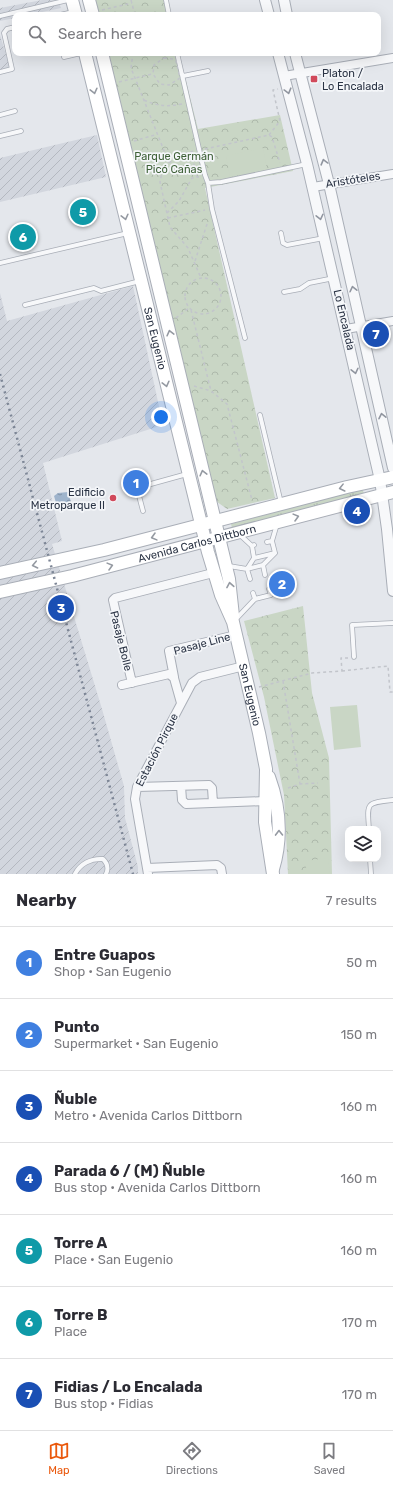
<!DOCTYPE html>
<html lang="en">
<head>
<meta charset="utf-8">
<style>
  body { margin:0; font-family:Rubik,sans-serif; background:#f2f2f3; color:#2b2b33 }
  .controls { position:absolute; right:12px; bottom:12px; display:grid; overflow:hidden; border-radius:8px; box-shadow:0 4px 16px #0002 }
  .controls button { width:36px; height:36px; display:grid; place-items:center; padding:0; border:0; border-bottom:1px solid #e1e1e2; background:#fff; color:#2b2b33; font:20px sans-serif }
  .you { position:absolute; left:161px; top:417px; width:14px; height:14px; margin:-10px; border:3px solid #fff; border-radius:50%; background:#1a73e8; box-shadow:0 0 0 6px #1a73e833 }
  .badge { display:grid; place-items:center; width:26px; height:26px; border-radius:50%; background:#ea580c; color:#fff; font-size:13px; font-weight:700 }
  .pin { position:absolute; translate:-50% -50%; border:2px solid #fff; box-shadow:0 1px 4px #0006 }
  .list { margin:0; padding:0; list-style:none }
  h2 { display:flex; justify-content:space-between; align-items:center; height:52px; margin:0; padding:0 16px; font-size:17px }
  h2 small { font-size:13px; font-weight:400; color:#7c7c81 }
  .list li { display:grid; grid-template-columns:26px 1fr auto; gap:12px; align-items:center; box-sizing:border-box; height:72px; padding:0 16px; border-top:1px solid #e1e1e2 }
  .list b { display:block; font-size:15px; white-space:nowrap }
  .list p { margin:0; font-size:13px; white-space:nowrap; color:#7c7c81 }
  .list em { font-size:13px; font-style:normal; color:#7c7c81 }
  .icon { flex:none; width:22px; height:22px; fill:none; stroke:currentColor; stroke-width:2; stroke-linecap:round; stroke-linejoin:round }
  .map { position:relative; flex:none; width:393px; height:874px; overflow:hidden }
  .search { position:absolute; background:#fff; box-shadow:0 4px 16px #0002; left:12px; right:12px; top:12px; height:44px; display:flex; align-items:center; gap:10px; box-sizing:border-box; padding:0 14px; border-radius:8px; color:#7c7c81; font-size:15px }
  .sheet { height:556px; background:#fff }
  nav { display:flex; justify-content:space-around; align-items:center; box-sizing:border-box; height:56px; border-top:1px solid #e1e1e2; background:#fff; font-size:11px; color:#7c7c81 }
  nav a { display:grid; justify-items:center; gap:2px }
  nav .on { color:#ea580c }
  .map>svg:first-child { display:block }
</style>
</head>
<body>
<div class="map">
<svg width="393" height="874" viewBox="0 0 393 874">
  <defs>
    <pattern id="industrial-furrows" width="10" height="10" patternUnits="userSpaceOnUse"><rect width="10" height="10" fill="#d2d6de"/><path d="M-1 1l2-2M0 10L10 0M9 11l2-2" fill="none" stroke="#b4b8c0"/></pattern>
    <pattern id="grass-tufts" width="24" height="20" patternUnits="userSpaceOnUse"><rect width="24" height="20" fill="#c9d6c5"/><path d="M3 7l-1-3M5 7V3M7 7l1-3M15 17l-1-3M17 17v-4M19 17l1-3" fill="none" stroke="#adb8ab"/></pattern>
    <pattern id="park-crowns" width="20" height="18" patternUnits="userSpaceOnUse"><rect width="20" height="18" fill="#c9d6c5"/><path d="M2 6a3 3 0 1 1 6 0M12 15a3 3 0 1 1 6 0" fill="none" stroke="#adb8ab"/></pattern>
    <pattern id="water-ripples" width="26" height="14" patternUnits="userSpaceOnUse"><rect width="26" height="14" fill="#9fb4cc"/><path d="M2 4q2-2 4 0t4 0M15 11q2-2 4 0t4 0" fill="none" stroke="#8293a7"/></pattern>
  </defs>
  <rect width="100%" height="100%" fill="#e4e7ec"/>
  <path fill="url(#industrial-furrows)" d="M42 0H58L61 8 28 15H15V18L0 21V8Z
    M0 35 10 68 0 70Z
    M97 135 106 177 0 202V158Z
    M133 286 163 425 43 463 62 541 52 544 102 709 124 786 125 818 138 867V874H0V293L7 321Z"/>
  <path fill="url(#grass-tufts)" d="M362 489 364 493 232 528 231 524Z"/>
  <path fill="url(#park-crowns)" d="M94 0H165L169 15H97Z
    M106 53H179L198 129 280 115 293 171 205 188 275 498 227 509 213 499Z
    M303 606 312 693 329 758 332 874H288L284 795 264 697 244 621Z"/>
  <path fill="#c9d6c5" d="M263 148 267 169 230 177 226 156Z
    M357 705 361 747 334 750 330 707Z
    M328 858 330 874H307L305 861Z"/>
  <path fill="url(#water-ripples)" d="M68 492 71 502 57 506 54 496 58 493Z"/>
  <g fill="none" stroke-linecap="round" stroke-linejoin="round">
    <defs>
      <path id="service" d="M166 0 169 15
        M60 15 73 12
        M0 16 68 0
        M177 53 205 175 208 183 221 182 307 164
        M64 57 81 53
        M0 72 12 69 4 33 7 29 15 27
        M183 76 208 71
        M0 115 15 111
        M0 136 21 131
        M208 183 212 209 245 338
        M281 233 283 243 287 245 324 238
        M0 263 128 233
        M284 292 300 289 309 283 334 278
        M25 305 94 288 101 291 140 281
        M260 415 281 503
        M143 511 138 492 140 487 187 474
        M239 534 252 546
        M272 541 277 524
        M254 545 252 546 254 558 275 553 272 541 267 542
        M263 565 275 553
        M229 566 247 569 254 558
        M250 579 247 569 263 565 265 575
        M253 593 255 599 271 595 269 589
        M236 619 255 599
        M354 657 352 625 393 623
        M369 829C367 802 366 803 393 800
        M370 859 371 874
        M75 874C80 864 91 858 103 859 107 863 109 868 106 874"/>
      <path id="minor" d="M284 76 393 58
        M313 187 393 174
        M346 329 393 321
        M174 677 169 651 236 635
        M132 683 113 600 115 598 213 573
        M122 685 169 674 174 678 181 703
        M181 786 182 800 186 804 265 801
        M137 787 209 785 212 788 213 803
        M147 868 217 865 221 868 222 874
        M148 874 135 799 137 787 192 683 200 677 244 666"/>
      <path id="tertiary" d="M265 0 269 15
        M284 0 287 15
        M278 53 307 164 380 480 387 529 393 591
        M295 53 329 184 393 468"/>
      <g id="secondary">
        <path d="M72 0 76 15"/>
        <path d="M89 0 93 15"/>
        <path id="s1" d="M85 53 208 552 221 595 233 622 259 733 266 769 265 822 273 874"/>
        <path d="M102 53 229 579 233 616"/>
        <path d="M0 573 104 550 347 487 393 477"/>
        <path id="s2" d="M0 592 72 576 393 492"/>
        <path d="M269 777C280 807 282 839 273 869"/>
      </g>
    </defs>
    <use href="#service" stroke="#a9aeb7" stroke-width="5.5"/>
    <use href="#minor" stroke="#a9aeb7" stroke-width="10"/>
    <use href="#tertiary" stroke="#a9aeb7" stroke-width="12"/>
    <use href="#secondary" stroke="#a9aeb7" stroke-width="14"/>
    <path stroke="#c2c5cb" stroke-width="1.5" stroke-dasharray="3 3" stroke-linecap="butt" d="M131 0 135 15
      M102 10 132 3
      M133 53 131 68 169 163 162 172 160 182 170 227 188 248 201 278
      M164 58 173 59 176 61 180 78 169 85 160 84 153 74 154 65Z
      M119 82 152 74
      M144 100C157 106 167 107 182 104
      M269 135 280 121 273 90 278 89
      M134 141 158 134
      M205 149 269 135 272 137 280 163
      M191 152 197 177
      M169 163 181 155 194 151
      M167 213 179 201 192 178 199 177
      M168 218 205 210
      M195 261 208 221
      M185 296a18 18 0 1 1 36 0a18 18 0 1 1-36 0Z
      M191 310 211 391 227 404 252 500
      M176 318 189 308
      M194 386 211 391
      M342 671 388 666 390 692H393
      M283 681 300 784
      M259 687 312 673 342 671 341 658H348
      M288 788 300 784 318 783"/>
    <use href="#service" stroke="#f7f8fa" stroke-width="4"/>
    <use href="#minor" stroke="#f7f8fa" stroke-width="8"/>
    <use href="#tertiary" stroke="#f7f8fa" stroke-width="10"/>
    <use href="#secondary" stroke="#fff" stroke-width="12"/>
    <path stroke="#7d8696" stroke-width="2.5" stroke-dasharray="2 4" stroke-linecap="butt" d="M0 374 133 874"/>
  </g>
  <defs><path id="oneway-chevron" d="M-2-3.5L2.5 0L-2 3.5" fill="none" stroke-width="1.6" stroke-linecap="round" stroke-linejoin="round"/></defs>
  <g stroke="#959aa2">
    <use href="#oneway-chevron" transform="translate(94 91) rotate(76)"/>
    <use href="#oneway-chevron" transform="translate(125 217) rotate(76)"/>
    <use href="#oneway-chevron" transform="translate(170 333) rotate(-104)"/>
    <use href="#oneway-chevron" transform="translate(166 384) rotate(76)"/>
    <use href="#oneway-chevron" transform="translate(203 473) rotate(-104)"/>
    <use href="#oneway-chevron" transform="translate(342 488) rotate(166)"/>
    <use href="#oneway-chevron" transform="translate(296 517) rotate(-15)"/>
    <use href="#oneway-chevron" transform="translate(154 537) rotate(165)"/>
    <use href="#oneway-chevron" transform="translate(35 565) rotate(168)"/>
    <use href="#oneway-chevron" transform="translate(110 566) rotate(-15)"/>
    <use href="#oneway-chevron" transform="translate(230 585) rotate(-100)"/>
    <use href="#oneway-chevron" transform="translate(279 833) rotate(-91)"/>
  </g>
  <g stroke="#9196a0">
    <use href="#oneway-chevron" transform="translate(288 91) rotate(75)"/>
    <use href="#oneway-chevron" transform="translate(324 162) rotate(-105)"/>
    <use href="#oneway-chevron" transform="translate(320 217) rotate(77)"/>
    <use href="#oneway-chevron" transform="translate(353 289) rotate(-103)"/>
    <use href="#oneway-chevron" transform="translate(355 371) rotate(77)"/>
    <use href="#oneway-chevron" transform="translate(382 416) rotate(-102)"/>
  </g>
  <g fill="#d1495b" stroke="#f4f6f9" stroke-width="1.5">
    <rect x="310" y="75" width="8" height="8" rx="2"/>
    <circle cx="113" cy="498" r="4"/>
  </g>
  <g text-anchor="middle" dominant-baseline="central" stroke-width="3.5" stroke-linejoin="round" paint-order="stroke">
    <g font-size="11" fill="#2b3445" stroke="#f4f6f9" text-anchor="start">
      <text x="322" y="73">Platon /<tspan x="322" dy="13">Lo Encalada</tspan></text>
      <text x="105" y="492" text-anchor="end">Edificio<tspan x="105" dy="13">Metroparque II</tspan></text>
    </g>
    <g font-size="11" fill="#3f6138" stroke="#f4f6f9">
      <text x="174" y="156">Parque Germán<tspan x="174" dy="13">Picó Cañas</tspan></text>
    </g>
    <g font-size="11" fill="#2b3445" stroke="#f4f6f9">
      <text transform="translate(353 180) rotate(-9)">Aristóteles</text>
      <text transform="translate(344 320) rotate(77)">Lo Encalada</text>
      <text stroke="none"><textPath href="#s1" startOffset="294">San Eugenio</textPath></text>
      <text stroke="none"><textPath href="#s2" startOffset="203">Avenida Carlos Dittborn</textPath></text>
      <text transform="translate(121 641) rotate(76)">Pasaje Bolle</text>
      <text transform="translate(202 644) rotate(-15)">Pasaje Line</text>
      <text stroke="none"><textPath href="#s1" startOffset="663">San Eugenio</textPath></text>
      <text transform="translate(157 750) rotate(-63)">Estación Pirque</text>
    </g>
  </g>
</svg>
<div class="controls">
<button><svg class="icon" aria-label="layers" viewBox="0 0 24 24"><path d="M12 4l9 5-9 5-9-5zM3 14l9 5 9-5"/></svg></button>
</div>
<div class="you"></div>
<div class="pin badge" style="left:136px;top:483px;background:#3f7fe0">1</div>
<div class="pin badge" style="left:282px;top:584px;background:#3f7fe0">2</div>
<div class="pin badge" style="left:61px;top:608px;background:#1a4fb4">3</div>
<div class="pin badge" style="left:357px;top:511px;background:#1a4fb4">4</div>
<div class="pin badge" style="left:83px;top:212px;background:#0f9aa8">5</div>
<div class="pin badge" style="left:23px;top:237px;background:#0f9aa8">6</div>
<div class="pin badge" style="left:376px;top:334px;background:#1a4fb4">7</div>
<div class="search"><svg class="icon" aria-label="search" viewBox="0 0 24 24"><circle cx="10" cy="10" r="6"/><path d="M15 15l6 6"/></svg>Search here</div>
</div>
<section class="sheet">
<h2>Nearby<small>7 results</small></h2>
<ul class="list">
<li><span class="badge" style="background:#3f7fe0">1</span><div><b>Entre Guapos</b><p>Shop · San Eugenio</p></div><em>50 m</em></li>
<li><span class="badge" style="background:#3f7fe0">2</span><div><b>Punto</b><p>Supermarket · San Eugenio</p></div><em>150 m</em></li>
<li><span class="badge" style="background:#1a4fb4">3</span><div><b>Ñuble</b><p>Metro · Avenida Carlos Dittborn</p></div><em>160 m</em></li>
<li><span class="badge" style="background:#1a4fb4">4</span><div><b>Parada 6 / (M) Ñuble</b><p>Bus stop · Avenida Carlos Dittborn</p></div><em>160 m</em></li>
<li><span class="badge" style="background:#0f9aa8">5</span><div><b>Torre A</b><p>Place · San Eugenio</p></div><em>160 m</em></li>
<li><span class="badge" style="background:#0f9aa8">6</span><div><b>Torre B</b><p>Place</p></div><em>170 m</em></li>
<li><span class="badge" style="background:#1a4fb4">7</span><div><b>Fidias / Lo Encalada</b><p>Bus stop · Fidias</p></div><em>170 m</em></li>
</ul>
</section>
<nav>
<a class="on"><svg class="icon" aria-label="map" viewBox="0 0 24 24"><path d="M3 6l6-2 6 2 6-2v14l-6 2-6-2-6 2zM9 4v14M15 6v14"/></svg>Map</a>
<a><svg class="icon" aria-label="directions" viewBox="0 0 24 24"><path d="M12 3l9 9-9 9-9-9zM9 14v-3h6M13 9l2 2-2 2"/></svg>Directions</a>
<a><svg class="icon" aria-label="saved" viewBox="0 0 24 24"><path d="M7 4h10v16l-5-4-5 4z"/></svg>Saved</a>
</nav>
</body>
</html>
